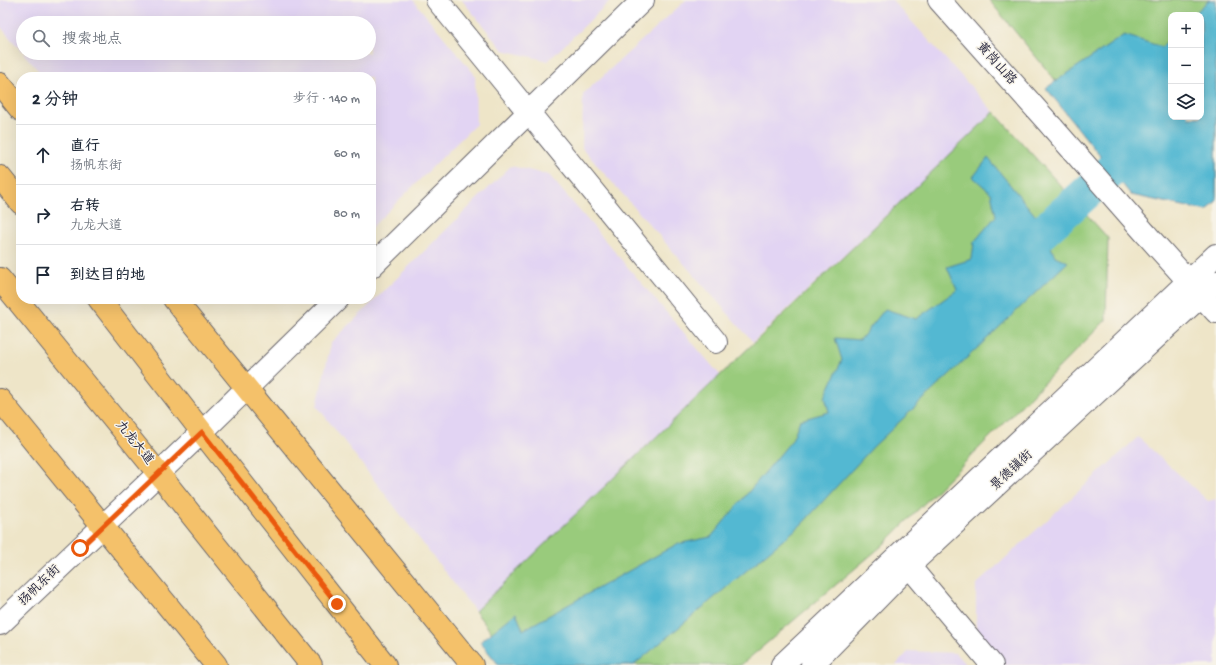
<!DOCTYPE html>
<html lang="zh">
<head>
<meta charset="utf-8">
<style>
  body { margin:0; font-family:"Gochi Hand","LXGW WenKai TC",sans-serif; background:#f6f6f7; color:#1f2937 }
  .controls { position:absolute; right:12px; top:12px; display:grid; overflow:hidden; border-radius:8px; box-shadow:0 4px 16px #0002 }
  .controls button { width:36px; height:36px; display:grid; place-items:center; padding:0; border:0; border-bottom:1px solid #e0e1e3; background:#fff; color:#1f2937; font:20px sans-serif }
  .stop { position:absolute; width:12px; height:12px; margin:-9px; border:3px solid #ea580c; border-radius:50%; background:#fff }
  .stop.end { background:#ea580c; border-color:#fff; box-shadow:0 1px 4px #0008 }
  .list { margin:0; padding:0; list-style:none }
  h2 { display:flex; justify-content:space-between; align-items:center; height:52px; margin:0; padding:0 16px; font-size:17px }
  h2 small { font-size:13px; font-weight:400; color:#747a83 }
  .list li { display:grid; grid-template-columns:26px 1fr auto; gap:12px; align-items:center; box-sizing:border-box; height:60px; padding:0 16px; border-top:1px solid #e0e1e3 }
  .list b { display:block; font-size:15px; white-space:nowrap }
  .list p { margin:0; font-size:13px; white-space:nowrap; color:#747a83 }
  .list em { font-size:13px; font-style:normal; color:#747a83 }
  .icon { flex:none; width:22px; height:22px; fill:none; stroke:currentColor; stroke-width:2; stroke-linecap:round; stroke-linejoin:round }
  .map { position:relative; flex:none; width:1216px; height:665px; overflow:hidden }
  .search { position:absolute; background:#fff; box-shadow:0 4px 16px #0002; left:16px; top:16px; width:360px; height:44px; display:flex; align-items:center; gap:10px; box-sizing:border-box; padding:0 14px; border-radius:22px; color:#747a83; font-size:15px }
  .panel { position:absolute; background:#fff; box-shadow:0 4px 16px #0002; left:16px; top:72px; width:360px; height:232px; border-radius:16px }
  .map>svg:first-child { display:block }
</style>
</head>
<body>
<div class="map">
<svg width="1216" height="665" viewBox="0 0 1216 665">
  <rect width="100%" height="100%" fill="#f7f3e8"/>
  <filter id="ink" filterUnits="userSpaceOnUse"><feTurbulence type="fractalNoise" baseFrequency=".025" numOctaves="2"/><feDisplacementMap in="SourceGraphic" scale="8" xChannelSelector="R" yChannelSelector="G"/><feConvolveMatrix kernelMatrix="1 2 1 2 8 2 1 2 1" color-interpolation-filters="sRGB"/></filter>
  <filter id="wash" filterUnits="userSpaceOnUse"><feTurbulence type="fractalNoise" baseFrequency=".012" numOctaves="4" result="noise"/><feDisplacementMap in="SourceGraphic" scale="16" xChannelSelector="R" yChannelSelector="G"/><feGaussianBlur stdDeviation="0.9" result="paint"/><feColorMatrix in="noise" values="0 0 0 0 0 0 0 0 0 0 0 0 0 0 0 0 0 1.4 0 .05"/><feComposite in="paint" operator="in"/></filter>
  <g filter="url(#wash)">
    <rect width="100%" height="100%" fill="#eee5c8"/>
    <path fill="#e2d4f3" d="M0 0H413L475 75 476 124 371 228V77H44L23 53H369V23H23V53L0 26Z
      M462 0H611L548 61 503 50Z
      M686 0H892L994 112 753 342 582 148 583 94Z
      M511 166 549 175 720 375 475 611 317 406 331 343Z
      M1138 437 1208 501 1216 499V665H1002L976 636V585Z
      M909 651 955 653 966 665H896Z"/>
    <path fill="#99cb7b" stroke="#5e765b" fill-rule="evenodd" d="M989 0H1216V196L1141 184ZM1171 15H1201V117H1171Z
      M994 112 1108 238 1106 320 883 545 741 665H516L475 611Z"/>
    <path fill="#53b8d2" stroke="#3a6d86" d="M1209 0H1216V201L1207 211 1131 195 1046 88 1124 35 1162 47 1171 37V117H1201V15H1193Z
      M988 158 1039 220 1055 256 1068 262 873 447 802 524 634 665H499L480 642 516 613 523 630 677 544 711 537 792 440 800 420 829 412 825 397 842 360 835 338 860 340 885 309 916 319 957 290 947 267 972 259 974 242 996 216 991 193 973 177Z"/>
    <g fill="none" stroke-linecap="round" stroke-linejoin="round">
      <path stroke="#53b8d2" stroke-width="34" d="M1009 262 1171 117"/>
    </g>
  </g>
  <g filter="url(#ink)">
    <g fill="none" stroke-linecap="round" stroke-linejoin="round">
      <defs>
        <path id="minor" d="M437 0 716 342
          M939 0 1053 128
          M1146 234 1216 312
          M371 267 643 0
          M909 566 992 665
          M0 624 202 432 338 299
          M782 665 1216 255
          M812 665 909 566 1216 282"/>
        <path id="major" d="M0 84 21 110
          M0 177 21 203
          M0 279 158 473 311 665
          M99 299 202 432 385 665
          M174 299 472 665
          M0 400 216 665"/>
      </defs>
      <use href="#minor" stroke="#69666c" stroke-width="24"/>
      <use href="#major" stroke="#69666c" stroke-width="24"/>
      <use href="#minor" stroke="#fff" stroke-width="22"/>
      <use href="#major" stroke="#f4c16a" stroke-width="22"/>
      <defs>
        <path id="minor-bridge" d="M1053 128 1146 234"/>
      </defs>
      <use href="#minor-bridge" stroke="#69666c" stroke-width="24" stroke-linecap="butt"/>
      <use href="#minor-bridge" stroke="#fff" stroke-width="22"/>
    </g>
  </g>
  <g fill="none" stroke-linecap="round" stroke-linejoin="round" filter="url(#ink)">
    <path stroke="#ea580c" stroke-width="5" d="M80 548 202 432 337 604"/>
  </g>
  <g text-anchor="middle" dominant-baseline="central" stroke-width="3" stroke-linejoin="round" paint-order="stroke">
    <g font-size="13" fill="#22223b" stroke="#f7f3e8">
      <text transform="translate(996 64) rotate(48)">黄岗山路</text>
      <text transform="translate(134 443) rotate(51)">九龙大道</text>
      <text transform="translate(1012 471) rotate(-43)">景德镇街</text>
      <text transform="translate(40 586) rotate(-44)">扬帆东街</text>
    </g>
  </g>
</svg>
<div class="controls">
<button>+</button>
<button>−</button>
<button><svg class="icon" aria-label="layers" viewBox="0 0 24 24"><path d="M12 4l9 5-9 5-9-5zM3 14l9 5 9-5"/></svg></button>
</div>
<div class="stop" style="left:80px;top:548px"></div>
<div class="stop end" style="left:337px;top:604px"></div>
<div class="search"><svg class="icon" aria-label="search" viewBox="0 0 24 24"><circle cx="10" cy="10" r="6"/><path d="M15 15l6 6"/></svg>搜索地点</div>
<section class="panel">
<h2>2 分钟<small>步行 · 140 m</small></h2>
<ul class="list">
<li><svg class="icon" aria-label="ahead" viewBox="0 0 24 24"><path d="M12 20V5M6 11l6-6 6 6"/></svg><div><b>直行</b><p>扬帆东街</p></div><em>60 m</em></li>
<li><svg class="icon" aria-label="right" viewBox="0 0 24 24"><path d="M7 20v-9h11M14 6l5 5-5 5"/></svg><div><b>右转</b><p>九龙大道</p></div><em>80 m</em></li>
<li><svg class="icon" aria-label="arrive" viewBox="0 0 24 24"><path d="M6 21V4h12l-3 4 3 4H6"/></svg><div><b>到达目的地</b></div></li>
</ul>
</section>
</div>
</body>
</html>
